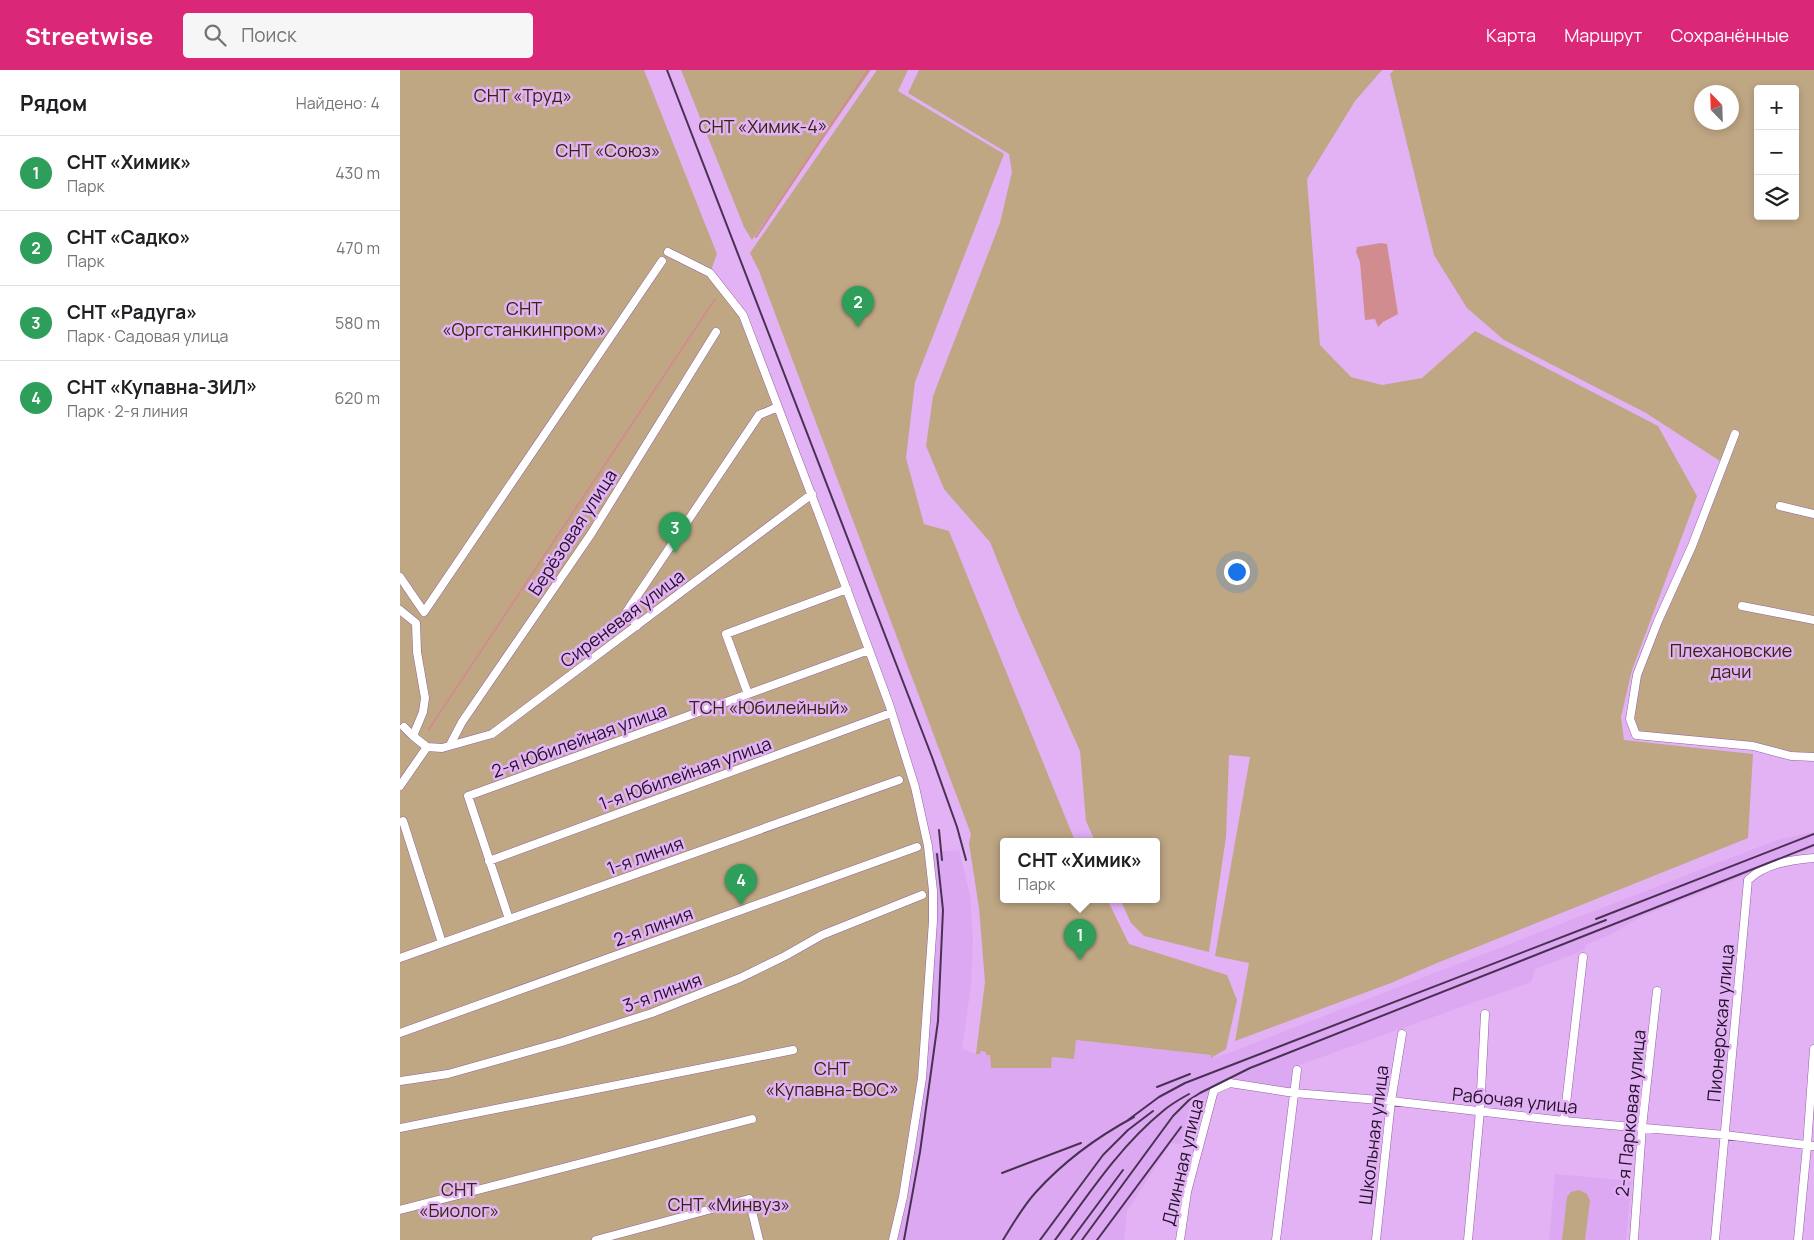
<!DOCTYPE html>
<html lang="ru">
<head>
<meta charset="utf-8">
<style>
  body { margin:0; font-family:Manrope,sans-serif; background:#f6f6f6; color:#202124 }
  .controls { position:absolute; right:15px; top:15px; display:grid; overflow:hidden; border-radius:5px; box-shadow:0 2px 8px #0003 }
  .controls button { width:45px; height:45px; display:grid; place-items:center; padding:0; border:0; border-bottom:1px solid #e0e0e0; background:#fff; color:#202124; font:25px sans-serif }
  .compass { position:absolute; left:1294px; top:15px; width:45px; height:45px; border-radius:50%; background:#fff; box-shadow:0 2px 8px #0003; rotate:337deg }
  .you { position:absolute; left:836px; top:501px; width:18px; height:18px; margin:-12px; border:4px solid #fff; border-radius:50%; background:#1a73e8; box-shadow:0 0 0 8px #1a73e833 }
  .badge { display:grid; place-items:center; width:32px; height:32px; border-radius:50%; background:#db2777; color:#fff; font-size:16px; font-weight:700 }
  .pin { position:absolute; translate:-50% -41px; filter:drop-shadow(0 1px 2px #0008) }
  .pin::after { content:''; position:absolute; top:26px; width:18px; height:15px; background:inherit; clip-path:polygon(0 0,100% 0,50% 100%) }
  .popup { position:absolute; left:600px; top:768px; width:160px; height:65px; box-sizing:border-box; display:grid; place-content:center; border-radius:5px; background:#fff; filter:drop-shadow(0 1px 4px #0005); font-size:16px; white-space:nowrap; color:#757577 }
  .popup b { font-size:19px; color:#202124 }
  .popup::after { content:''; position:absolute; left:50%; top:100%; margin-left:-10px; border:10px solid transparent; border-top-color:#fff }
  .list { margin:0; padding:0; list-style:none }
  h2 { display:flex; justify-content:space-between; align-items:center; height:65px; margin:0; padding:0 20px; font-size:21px }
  h2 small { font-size:16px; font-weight:400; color:#757577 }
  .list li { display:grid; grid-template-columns:32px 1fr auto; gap:15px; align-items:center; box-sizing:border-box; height:75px; padding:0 20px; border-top:1px solid #e0e0e0 }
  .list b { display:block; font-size:19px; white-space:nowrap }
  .list p { margin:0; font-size:16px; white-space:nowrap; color:#757577 }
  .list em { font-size:16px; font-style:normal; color:#757577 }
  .icon { flex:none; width:28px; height:28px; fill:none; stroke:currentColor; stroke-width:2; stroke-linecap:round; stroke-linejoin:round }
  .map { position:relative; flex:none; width:1414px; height:1170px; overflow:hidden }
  header { display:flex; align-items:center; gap:30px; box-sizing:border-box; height:70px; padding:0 25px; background:#db2777; color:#fff }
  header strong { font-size:24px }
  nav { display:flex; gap:28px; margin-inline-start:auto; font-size:18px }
  .search { width:350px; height:45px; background:#f6f6f6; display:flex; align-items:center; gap:12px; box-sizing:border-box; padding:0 18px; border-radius:5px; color:#757577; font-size:19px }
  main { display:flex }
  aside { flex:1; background:#fff }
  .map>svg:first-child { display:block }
</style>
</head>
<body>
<header>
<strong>Streetwise</strong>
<div class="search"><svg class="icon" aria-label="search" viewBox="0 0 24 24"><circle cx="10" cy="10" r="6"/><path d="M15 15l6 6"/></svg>Поиск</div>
<nav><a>Карта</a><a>Маршрут</a><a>Сохранённые</a></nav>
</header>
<main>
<aside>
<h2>Рядом<small>Найдено: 4</small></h2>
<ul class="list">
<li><span class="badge" style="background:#2e9e5b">1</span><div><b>СНТ «Химик»</b><p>Парк</p></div><em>430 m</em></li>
<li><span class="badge" style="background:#2e9e5b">2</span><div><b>СНТ «Садко»</b><p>Парк</p></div><em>470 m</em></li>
<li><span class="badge" style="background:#2e9e5b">3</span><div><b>СНТ «Радуга»</b><p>Парк · Садовая улица</p></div><em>580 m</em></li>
<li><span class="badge" style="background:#2e9e5b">4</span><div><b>СНТ «Купавна-ЗИЛ»</b><p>Парк · 2-я линия</p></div><em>620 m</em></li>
</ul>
</aside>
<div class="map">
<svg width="1414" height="1170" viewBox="0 0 1414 1170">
  <rect width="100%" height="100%" fill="#e2b2f5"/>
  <path fill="#dda8f2" d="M1414 762V778L1240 847 1212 864 1185 875V880L1135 899 1131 912 894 997 890 1020 841 1013V1011L837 1009 820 1015 807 1025 791 1076 771 1073 727 1141 724 1170H497L523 1018 537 851 534 782 559 780 570 826 573 871 571 916 562 979 576 984H580V981L586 982 590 985 591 998H651L652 987 676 970 812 985V988L821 986 1377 770Z
    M1155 1104 1232 1111 1226 1170H1149Z"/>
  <path fill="#bfa784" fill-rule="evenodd" d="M0 0H244L317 184 310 203 343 245 412 424 515 717 533 821 522 1008 493 1170H0Z
    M281 0H471L352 170 344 157Z
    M477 0H508L498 21 604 84 515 312 506 388 524 454 549 461 675 771H604V829H707L729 874 827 905 837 930 826 979 811 988V985L676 970 674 989 652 987 651 998H591L590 985H586V982L581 981 580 984H576L585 912 579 838 569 773 571 764 359 201 350 183Z
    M519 0H982L955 31 907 109 920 275 951 307 982 315 1022 308 1075 261 1258 356 1297 426 1232 600 1221 647 1224 670 1353 684 1348 768 1037 893 991 913 835 971 849 893 815 886 850 687 829 685 826 767 809 882 744 866 731 853 720 829H756V771H695L686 751 680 681 619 544 590 472 544 419 526 376 533 326 600 153 612 102 609 84 508 23Z
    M994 0H1414V685L1353 676 1236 665 1230 649 1237 605 1323 393 1246 343 1104 270 1067 238 1034 185 990 4ZM1358 19H1395V146H1358ZM1302 22H1332V52H1302Z
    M1179 1120 1187 1124 1190 1131 1185 1170H1162L1167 1127 1171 1122Z"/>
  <path fill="#d18c8f" d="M981 173 987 174 998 244 983 252 978 257 975 249 965 250 960 192 956 182 957 177Z"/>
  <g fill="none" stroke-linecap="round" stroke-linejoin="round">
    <path stroke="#d18c8f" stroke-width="2" d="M356 167 468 0
      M29 659 315 229"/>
    <defs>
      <path id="minor" d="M268 182 310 203 343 245 424 458 489 634 515 717 528 776 533 821V851L522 1008 503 1127 493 1170
        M1335 364 1292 476 1258 551 1237 605 1230 649 1236 665 1353 676 1391 686 1414 687
        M1380 436 1414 444
        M0 507 24 542 262 191
        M1342 536 1414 550
        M0 540 16 553 17 582 25 628 23 642 13 666 27 677
        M237 556 227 541 359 345 378 337
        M348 624 326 564 447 519
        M4 657 13 666
        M50 675 62 652 191 464 316 262
        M0 716 27 677 42 678 92 664 412 424
        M3 751 42 873
        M89 791 491 643
        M109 849 68 726 469 580
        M0 888 499 710
        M0 963 517 777
        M0 1011 48 1004 162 972 252 943 340 908 385 886 422 865 522 825
        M1164 1051 1183 887
        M0 1058 393 980
        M0 1140 352 1049
        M1234 1168 1242 1057 1257 921
        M196 1170 349 1129 359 1170
        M780 1170 787 1122 814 1020 830 1013 894 1023 991 1031 1164 1051 1325 1065 1414 1076
        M876 1170 897 1000
        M976 1170 991 1031 1002 964
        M1068 1170 1080 1041 1085 944
        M1315 1170 1348 810C1366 793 1391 790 1414 788
        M1398 1170 1407 1076 1414 979"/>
    </defs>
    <use href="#minor" stroke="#8f62a0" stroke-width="9"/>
    <use href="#minor" stroke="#fff" stroke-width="8"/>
    <path stroke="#493153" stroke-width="2" d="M267 0 532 687 557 757 566 790
      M539 760 542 790
      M1196 849 1414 764
      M757 1017 790 1004
      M728 1050 759 1027 785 1013 1206 850
      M602 1103 681 1073
      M504 1170 520 1082 538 951 543 840 537 784
      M603 1170C613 1154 623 1136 636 1122 664 1091 697 1067 734 1047
      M640 1170 703 1085 728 1060 753 1041
      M655 1170C688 1125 719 1077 763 1041 771 1034 780 1029 789 1024
      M671 1170 723 1100
      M682 1170 773 1046 789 1030 800 1023 850 998 1414 775
      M697 1170 781 1057"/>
  </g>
  <g text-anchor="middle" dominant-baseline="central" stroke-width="5" stroke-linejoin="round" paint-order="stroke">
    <g font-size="18" fill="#36260d" stroke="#e2b2f5">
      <text x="123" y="25">СНТ «Труд»</text>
      <text x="363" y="56">СНТ «Химик-4»</text>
      <text x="208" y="80">СНТ «Союз»</text>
      <text x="124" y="238">СНТ<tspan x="124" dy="21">«Оргстанкинпром»</tspan></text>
      <text x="1331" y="580">Плехановские<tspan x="1331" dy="21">дачи</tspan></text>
      <text x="369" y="637">ТСН «Юбилейный»</text>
      <text x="432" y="998">СНТ<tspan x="432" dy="21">«Купавна-ВОС»</tspan></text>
      <text x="59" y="1119">СНТ<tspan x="59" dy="21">«Биолог»</tspan></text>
      <text x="329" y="1134">СНТ «Минвуз»</text>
    </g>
    <g font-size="18" fill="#23112a" stroke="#e2b2f5">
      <text transform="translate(172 462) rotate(-57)">Берёзовая улица</text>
      <text transform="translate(222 548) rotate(-37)">Сиреневая улица</text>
      <text transform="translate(179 670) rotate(-20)">2-я Юбилейная улица</text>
      <text transform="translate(285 703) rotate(-20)">1-я Юбилейная улица</text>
      <text transform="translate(245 785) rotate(-20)">1-я линия</text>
      <text transform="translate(253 856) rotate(-20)">2-я линия</text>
      <text transform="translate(262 922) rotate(-20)">3-я линия</text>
      <text transform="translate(1320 953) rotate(-85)">Пионерская улица</text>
      <text transform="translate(1115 1030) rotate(6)">Рабочая улица</text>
      <text transform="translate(1230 1043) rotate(-84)">2-я Парковая улица</text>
      <text transform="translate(973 1065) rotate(-83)">Школьная улица</text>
      <text transform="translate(782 1092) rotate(-77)">Длинная улица</text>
    </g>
  </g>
</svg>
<div class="controls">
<button>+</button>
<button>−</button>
<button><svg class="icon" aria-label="layers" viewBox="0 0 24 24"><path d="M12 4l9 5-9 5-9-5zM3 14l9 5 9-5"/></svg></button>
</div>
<svg class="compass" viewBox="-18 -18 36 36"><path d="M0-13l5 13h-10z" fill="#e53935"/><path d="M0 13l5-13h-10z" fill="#757577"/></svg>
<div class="you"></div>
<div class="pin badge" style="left:680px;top:890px;background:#2e9e5b">1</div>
<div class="popup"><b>СНТ «Химик»</b>Парк</div>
<div class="pin badge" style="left:458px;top:257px;background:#2e9e5b">2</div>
<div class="pin badge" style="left:275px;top:483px;background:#2e9e5b">3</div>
<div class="pin badge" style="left:341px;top:835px;background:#2e9e5b">4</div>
</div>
</main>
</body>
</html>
